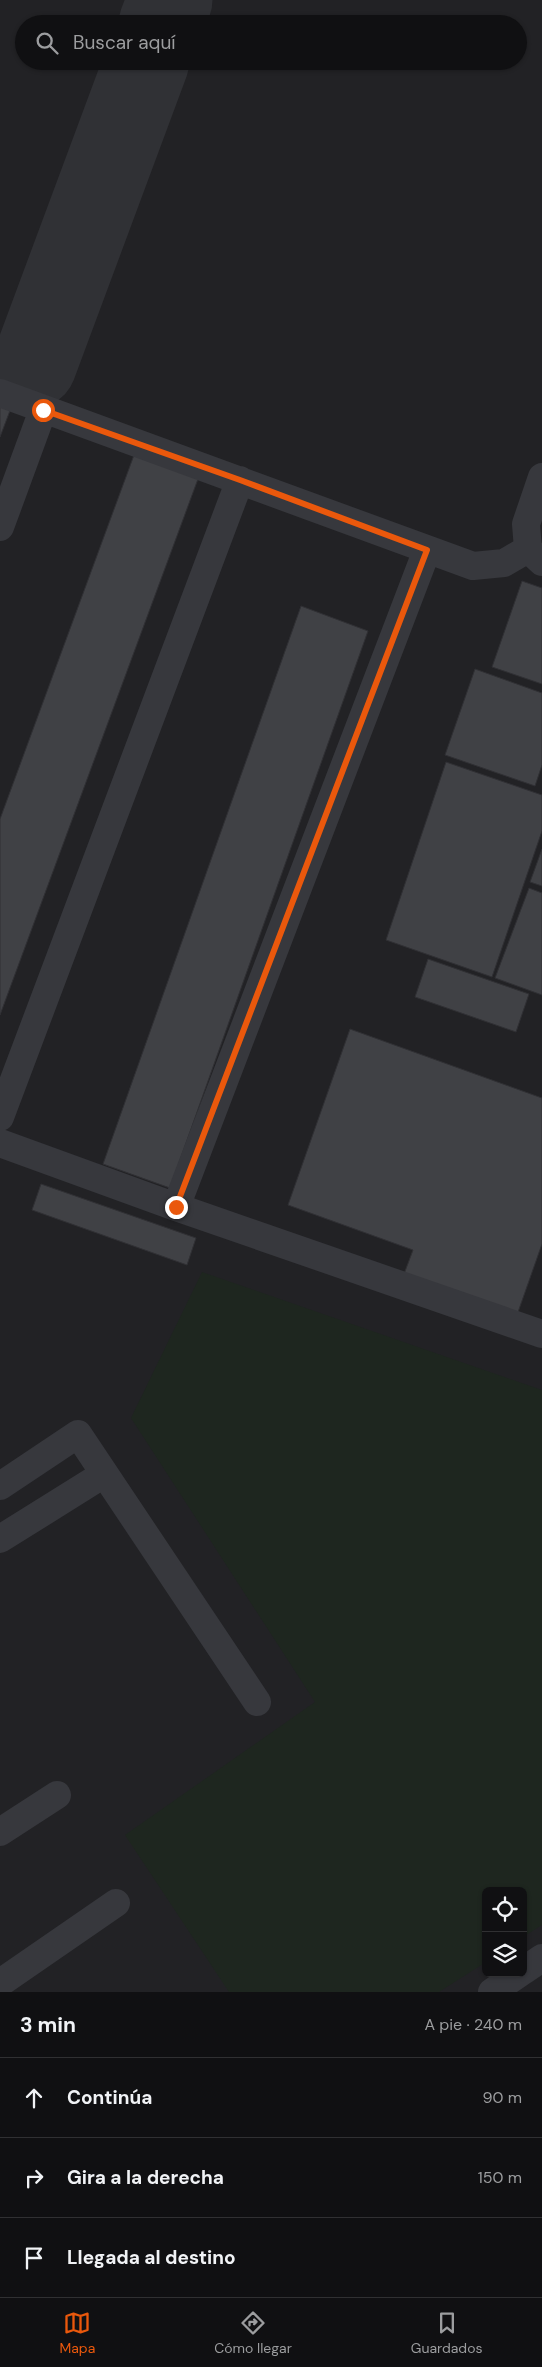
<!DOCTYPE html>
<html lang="es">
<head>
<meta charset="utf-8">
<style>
  body { margin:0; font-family:"DM Sans",sans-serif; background:#19191b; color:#f1f3f6 }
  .controls { position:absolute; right:15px; bottom:15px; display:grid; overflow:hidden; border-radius:8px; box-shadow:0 1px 4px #0004 }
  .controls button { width:45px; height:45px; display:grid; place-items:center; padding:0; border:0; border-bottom:1px solid #303032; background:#101012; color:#f1f3f6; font:25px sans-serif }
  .stop { position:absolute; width:15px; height:15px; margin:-11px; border:4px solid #ea580c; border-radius:50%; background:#fff }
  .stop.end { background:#ea580c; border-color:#fff; box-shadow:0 1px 5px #0008 }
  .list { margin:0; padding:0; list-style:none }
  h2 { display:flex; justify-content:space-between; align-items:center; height:65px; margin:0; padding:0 20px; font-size:21px }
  h2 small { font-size:16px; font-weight:400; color:#9c9d9f }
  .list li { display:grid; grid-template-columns:32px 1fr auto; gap:15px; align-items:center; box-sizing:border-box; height:80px; padding:0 20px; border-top:1px solid #303032 }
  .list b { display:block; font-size:19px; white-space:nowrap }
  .list em { font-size:16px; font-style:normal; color:#9c9d9f }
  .icon { flex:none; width:28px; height:28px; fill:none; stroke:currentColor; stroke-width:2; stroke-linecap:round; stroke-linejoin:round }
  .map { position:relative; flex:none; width:542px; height:1992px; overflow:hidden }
  .search { position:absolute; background:#101012; box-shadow:0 1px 4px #0004; left:15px; right:15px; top:15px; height:55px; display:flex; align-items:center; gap:12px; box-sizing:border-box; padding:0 18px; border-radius:28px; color:#9c9d9f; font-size:19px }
  .sheet { height:305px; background:#101012 }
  nav { display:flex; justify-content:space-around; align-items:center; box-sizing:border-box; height:70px; border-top:1px solid #303032; background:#101012; font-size:14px; color:#9c9d9f }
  nav a { display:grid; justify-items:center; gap:2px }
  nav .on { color:#ea580c }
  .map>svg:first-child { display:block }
</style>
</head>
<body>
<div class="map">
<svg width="542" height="1992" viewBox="0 0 542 1992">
  <rect width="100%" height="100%" fill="#161618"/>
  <path fill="#222225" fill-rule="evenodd" d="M0 0H542V1992H0ZM24 24H518V61H24ZM486 1891H523V1973H486Z"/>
  <path fill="#1e261f" d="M202 1272 542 1390V1925L523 1937V1891H486V1962L439 1992H229L125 1835 315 1702 131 1418Z"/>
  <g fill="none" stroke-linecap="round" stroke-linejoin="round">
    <path stroke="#303135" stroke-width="85" d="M161 24 170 0
      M34 365 147 61"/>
  </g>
  <path fill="#404145" stroke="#303034" d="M0 405 11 408 0 437Z
    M134 455 198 479 0 1015V819Z
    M522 581 542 588V684L492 667Z
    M301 606 368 631 170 1188 103 1164Z
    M475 669 542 693V765L535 786 445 755Z
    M446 762 542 795V831L492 977 386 940Z
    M542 849V886L530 882Z
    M529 888 542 893V995L495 978Z
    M428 959 529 994 516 1032 415 997Z
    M350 1029 542 1098V1244L517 1315 404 1274 413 1250 288 1205Z
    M41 1184 196 1238 187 1265 32 1210Z"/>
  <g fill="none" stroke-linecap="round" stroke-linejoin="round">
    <path stroke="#37383d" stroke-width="28" d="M0 393 473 566 504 563 528 549 542 562
      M0 527 43 410
      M528 549 526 524 542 477
      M0 1117 240 480
      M0 1143 176 1207 542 1334
      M176 1207 427 550
      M0 1486 78 1434 257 1702
      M0 1539 104 1474
      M0 1832 57 1795
      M523 1971 542 1958
      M0 1983 116 1903
      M492 1992 520 1973"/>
  </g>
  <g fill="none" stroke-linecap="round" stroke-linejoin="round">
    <path stroke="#ea580c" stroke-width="6" d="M43 410 240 480 427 550 176 1207"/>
  </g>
</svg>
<div class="controls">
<button><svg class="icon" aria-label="locate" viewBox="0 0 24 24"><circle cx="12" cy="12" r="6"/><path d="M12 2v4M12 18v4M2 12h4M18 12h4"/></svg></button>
<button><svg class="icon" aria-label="layers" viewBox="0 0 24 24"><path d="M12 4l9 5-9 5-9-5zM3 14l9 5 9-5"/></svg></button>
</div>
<div class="stop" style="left:43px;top:410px"></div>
<div class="stop end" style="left:176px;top:1207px"></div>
<div class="search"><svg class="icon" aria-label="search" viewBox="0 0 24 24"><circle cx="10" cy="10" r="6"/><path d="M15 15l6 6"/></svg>Buscar aquí</div>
</div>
<section class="sheet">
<h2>3 min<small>A pie · 240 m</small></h2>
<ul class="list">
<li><svg class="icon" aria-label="ahead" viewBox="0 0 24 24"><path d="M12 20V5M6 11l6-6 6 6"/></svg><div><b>Continúa</b></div><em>90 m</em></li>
<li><svg class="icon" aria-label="right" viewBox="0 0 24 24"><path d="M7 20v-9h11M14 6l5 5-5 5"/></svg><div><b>Gira a la derecha</b></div><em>150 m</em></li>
<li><svg class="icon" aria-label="arrive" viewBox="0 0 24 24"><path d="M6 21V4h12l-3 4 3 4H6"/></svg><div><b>Llegada al destino</b></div></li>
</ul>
</section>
<nav>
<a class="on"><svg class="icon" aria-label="map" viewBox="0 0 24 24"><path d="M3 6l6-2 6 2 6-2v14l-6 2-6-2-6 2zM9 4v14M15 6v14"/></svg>Mapa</a>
<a><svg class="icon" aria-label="directions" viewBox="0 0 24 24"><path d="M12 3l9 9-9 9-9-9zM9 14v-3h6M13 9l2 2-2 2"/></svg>Cómo llegar</a>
<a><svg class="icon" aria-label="saved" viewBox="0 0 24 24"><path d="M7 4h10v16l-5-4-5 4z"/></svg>Guardados</a>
</nav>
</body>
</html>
